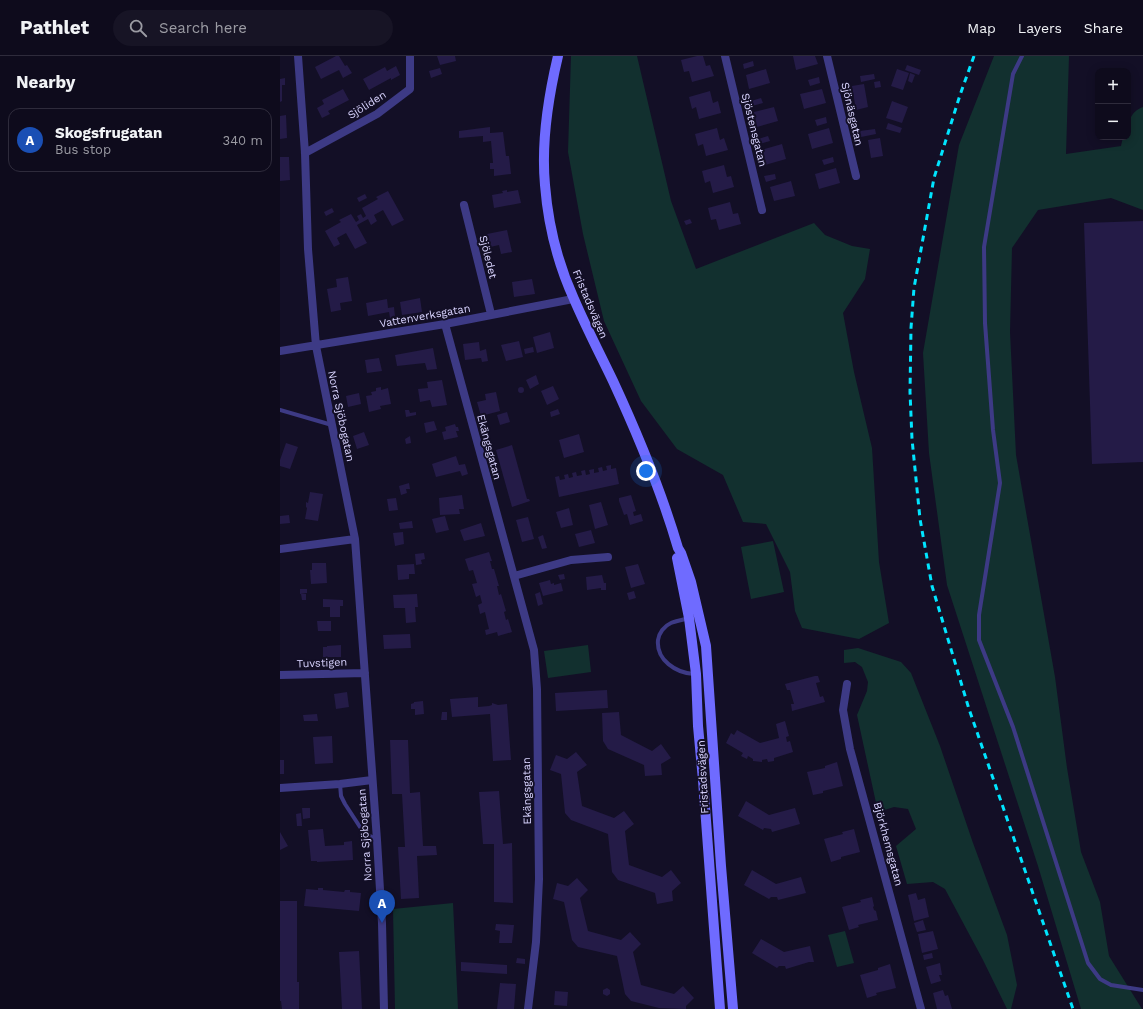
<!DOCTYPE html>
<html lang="en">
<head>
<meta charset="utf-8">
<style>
  body { margin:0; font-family:"Work Sans",sans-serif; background:#171425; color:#f1f3f6 }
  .controls { position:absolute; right:12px; top:12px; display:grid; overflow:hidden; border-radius:8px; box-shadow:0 2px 10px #0003 }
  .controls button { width:36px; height:36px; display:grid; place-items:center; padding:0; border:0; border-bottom:1px solid #2e2b3b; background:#0e0b1c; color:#f1f3f6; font:20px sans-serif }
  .you { position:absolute; left:366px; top:415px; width:14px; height:14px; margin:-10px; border:3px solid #fff; border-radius:50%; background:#1a73e8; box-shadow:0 0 0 6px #1a73e833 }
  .badge { display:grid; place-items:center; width:26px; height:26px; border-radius:50%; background:#00e5ff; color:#fff; font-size:13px; font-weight:700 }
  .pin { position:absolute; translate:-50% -33px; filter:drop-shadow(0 1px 2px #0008) }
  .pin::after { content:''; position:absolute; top:21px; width:14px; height:12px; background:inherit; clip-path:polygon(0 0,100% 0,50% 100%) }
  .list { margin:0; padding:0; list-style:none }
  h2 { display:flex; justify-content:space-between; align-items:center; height:52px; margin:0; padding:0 16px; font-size:17px }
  h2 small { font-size:13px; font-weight:400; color:#9b9ba3 }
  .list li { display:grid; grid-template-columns:26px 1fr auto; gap:12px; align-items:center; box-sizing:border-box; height:64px; margin:0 8px 8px; padding:0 8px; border:1px solid #2e2b3b; border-radius:12px }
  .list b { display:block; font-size:15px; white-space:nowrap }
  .list p { margin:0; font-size:13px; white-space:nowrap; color:#9b9ba3 }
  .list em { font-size:13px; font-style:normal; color:#9b9ba3 }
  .icon { flex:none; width:22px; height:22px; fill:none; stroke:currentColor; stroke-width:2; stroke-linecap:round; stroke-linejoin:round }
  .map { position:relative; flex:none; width:863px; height:953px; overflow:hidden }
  header { display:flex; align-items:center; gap:24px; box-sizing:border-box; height:56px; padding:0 20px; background:#0e0b1c; border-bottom:1px solid #2e2b3b }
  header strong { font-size:19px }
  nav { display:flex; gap:22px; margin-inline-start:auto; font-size:14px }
  .search { width:280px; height:36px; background:#171425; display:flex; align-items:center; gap:10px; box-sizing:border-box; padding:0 14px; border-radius:22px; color:#9b9ba3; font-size:15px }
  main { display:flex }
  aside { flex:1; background:#0e0b1c }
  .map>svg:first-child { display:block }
</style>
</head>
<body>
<header>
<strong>Pathlet</strong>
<div class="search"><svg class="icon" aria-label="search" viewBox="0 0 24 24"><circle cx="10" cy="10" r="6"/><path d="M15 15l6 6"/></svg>Search here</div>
<nav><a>Map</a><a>Layers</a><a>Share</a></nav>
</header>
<main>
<aside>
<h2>Nearby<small></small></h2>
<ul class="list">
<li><span class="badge" style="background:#1a4fb4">A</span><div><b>Skogsfrugatan</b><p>Bus stop</p></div><em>340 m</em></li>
</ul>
</aside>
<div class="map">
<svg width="863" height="953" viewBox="0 0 863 953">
  <rect width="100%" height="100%" fill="#130f26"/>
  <path fill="#12302f" d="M291 0H357L391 145 416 213 534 167 545 179 572 190 590 193 585 223 563 257 574 316 592 392 599 506 609 567 579 583 522 572 515 555 510 516 486 468 463 466 443 419 397 393 361 345 324 265 303 178 288 96Z
    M714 0H789L786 98 841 90 843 81H848C848 68 849 56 863 51V154L831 142 758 154 732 192 730 276 736 399 775 621 787 712 801 796 820 846 829 900 862 953H801L758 810 667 529 649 397 643 297 679 89Z
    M493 485 504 536 471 543 461 491Z
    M308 589 311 616 268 622 264 595Z
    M578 592 621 606 631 617 660 690 693 787 727 879 737 929 731 953H727L703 904 665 833 653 826 627 828 616 790 636 773 628 753 614 751 598 756 577 659 587 635 588 626 582 611 575 606 564 607V594Z
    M173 847 178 953H115L113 853Z
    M565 875 574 907 557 911 548 879Z"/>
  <path fill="#241b47" d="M56 0H59L65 10 67 9 72 17 63 22 59 14 41 23 35 11Z
    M157 0H175L176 5 160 9Z
    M417 0H423L426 10 430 9 434 20 412 26 409 15 404 16 401 4Z
    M513 0H535L538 8 516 14Z
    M473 5 474 10 464 13 463 8Z
    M627 9 641 14 639 19 625 14Z
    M116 10 120 19 111 24V22L89 34 83 23 105 11 107 15Z
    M160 12 162 18 151 22 149 15Z
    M486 13 490 27 469 33 466 19Z
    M617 13 629 17 623 34 611 30Z
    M630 17 635 19 632 27 628 25Z
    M594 18 595 23 581 26 580 20Z
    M539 21 540 27 530 30 528 24Z
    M5 22V29H2V45L0 46V23Z
    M600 25 601 31 595 32 594 26Z
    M584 28 588 51 576 54 572 30Z
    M63 33 69 44 48 55 50 58 42 62 37 52 44 48 42 44Z
    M542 33 546 47 524 53 520 38Z
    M430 35 433 47 438 45 441 57 419 63 416 51 412 53 409 41Z
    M481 42 483 47 472 50 471 45Z
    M612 45 628 51 622 67 606 62Z
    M494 51 498 65 477 71 474 56Z
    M6 59 7 82 0 83V60Z
    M546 61 547 67 537 70 535 64Z
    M608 67 622 72 620 77 606 73Z
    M210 71V77L223 76 226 100H229L231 118 214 120V113H210V107H213L211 85 203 86V80L179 82V75Z
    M437 72 440 84 444 82 448 94 426 100 423 88 418 90 415 78Z
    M549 72 553 87 532 93 528 78Z
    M595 73 596 78 581 81 580 75Z
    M488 80 490 85 479 88 478 83Z
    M600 82 603 100 591 102 588 84Z
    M502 88 506 103 485 109 481 94Z
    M0 101H9L10 124 0 125Z
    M553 101 554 106 544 109 542 104Z
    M444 109 447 121 451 120 454 131 433 137 430 125 425 127 422 115Z
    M556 112 560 127 539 133 535 118Z
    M495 118 496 123 486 126 484 120Z
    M511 125 515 140 494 145 490 131Z
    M227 134V136L238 134 241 147 214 152 212 139 223 137 222 135Z
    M108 135 124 164 112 170 103 154 94 159 97 165 91 169 88 163 77 169 87 187 75 193 66 177 57 182 60 188 54 191 45 175 61 166 59 164 71 158 76 166 79 164 77 160 81 158 83 162 86 160 82 152 98 143 96 141Z
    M85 138 87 142 79 146 77 142Z
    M450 146 453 158 458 157 461 168 439 174 436 163 431 164 428 152Z
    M52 152 54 156 46 160 44 156Z
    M410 163 412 167 406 169 404 165Z
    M863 165V406L812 408 804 167Z
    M227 174 232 196 221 198 219 189 210 191 207 178Z
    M68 221 72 245 60 247 61 254 51 256 47 233 57 231 56 223Z
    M252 223 255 238 234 241 232 226Z
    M140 242 142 256 122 259 120 246Z
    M107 243 108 252 114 251 115 261 110 262 109 256 88 260 86 247Z
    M270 276 274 292 257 297 253 281Z
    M239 285 243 301 226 305 221 289Z
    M199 286 200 295 206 293 208 305 202 306 201 302 185 304 183 288Z
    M253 291 254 296 245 298 244 293Z
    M153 292 157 313 147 314 145 307 117 310 115 299Z
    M99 302 102 315 87 317 85 304Z
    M256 319 259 328 250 333 246 324Z
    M162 324 167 349 152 351 150 344 140 346 138 333 148 332 147 326Z
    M273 330 279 343 267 349 261 335Z
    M238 334a3 3 0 1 1 6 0a3 3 0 1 1-6 0Z
    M101 331V334L108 332 111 348 100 350 101 353 89 356 86 340 92 339 91 336 96 335V332Z
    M216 336 220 355 201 360 197 346 206 344 205 338Z
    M79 337 81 348 68 351 66 340Z
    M278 353 280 358 271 361 270 356Z
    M125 354H129L130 357 136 356V359L126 361Z
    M227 356 230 366 220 369 217 359Z
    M154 365 157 374 146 377 144 367Z
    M175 368 176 371H178L179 375H176L178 381 164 384 162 376 166 375 165 371Z
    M84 376 89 389 77 393 73 380Z
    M299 378 304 396 284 402 279 384Z
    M130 380 131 387 126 388 125 383Z
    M6 387 18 391 10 413 0 410V404Z
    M232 389 247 443H249L250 445 232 451 216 394Z
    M176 400 179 409 185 408 188 418 182 420 180 415 156 421 152 408Z
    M331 409V413L336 412 339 428 279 441 275 421 279 420 280 424 285 423 284 419 288 418 289 422 293 421 292 417 296 416 297 420 302 419 301 415 305 414 306 419 310 418 309 414 314 413V417L319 416 318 412 322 411 323 415 327 414 326 410Z
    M129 427 130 433H126L127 437 121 439 119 430Z
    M30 436 43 438 38 465 25 463 27 452 26 451V446L28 447Z
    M182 439 184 453H179L180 458 160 459 159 442Z
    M351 439 356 455 353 456 354 460 361 458 363 465 350 469 347 458 344 459 339 445V442Z
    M116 442 118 454 109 455 107 443Z
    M321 446 328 469 315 473 309 449Z
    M289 452 293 469 281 472 276 456Z
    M9 459 10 467 0 468V460Z
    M165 460 169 474 156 477 152 463Z
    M248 461 254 483 242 486 236 464Z
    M132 465 133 472 120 473 119 467Z
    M201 467 205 480 184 485 180 474Z
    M311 474 315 487 299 491 295 478Z
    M123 476 124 488 115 490 113 477Z
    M263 479 267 492 262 493 258 481Z
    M209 496 212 505H210L212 513H214L219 530H217L219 539 221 538 226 555 224 556 226 564 228 563 232 576 218 580 217 576 206 579 205 574 209 573 207 565 205 556 200 558 198 549 202 547 200 539 196 541 192 528 197 527 193 514 189 515 185 503Z
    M144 497 145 503 141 504 142 508 136 509 135 498Z
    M32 507H46L47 527 31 528 30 514H32Z
    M134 508 135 518H129V523L118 524 117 509Z
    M358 508 365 528 351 532 345 511Z
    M284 518 285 523 280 524 278 519Z
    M322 519 324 527H326V534H321V532L307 534 306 521Z
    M270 524 271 528 274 527V529L281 527 283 535 263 540 259 527Z
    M20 533H27V537L20 538Z
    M354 535 356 542 349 544 347 537Z
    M260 536 263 548 258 550 255 538Z
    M21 538H26V544H22Z
    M137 538 138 551H135L136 566 126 567 125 552H114L113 539Z
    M43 543 63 544V550H60V561H50V551H43Z
    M37 565H51V575H38Z
    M130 578 131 592 104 593 103 579Z
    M61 589V601H43V591H47V590Z
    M535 620H538L540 626 536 627 540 641 543 640 545 646 512 655 511 648H514L510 634H507L505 628Z
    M327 634 328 652 276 655 275 637Z
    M67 636 69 651 56 653 54 638Z
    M198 641V651L209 650 212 649V647L218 649 227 648 231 704 213 705 210 658 172 661 170 643Z
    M143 645 144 658 135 659V653H131V648L134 647V646Z
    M162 656H167V664H161Z
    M339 656 341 679 372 695 381 688 391 702 381 708 382 719 365 720 364 709 328 693 323 685 322 657Z
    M37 658 38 665H24L23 659Z
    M505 665 509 680 506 681 507 686 510 685 513 696 494 702V705L488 706 487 703 482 704V706L473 705V703L468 700 467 703 461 700 463 697 446 687 451 677 454 679 457 674 480 687 499 682 496 668Z
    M52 680 53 707 35 708 33 681Z
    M110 684H128L130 737 140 736 143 790H156L157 799 137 800 139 842 121 843 118 791H125L122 738H112Z
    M296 696 307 709 297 716 302 750 334 762 344 755 354 768 345 775 349 809 382 821 391 814 401 827 392 835 393 845 377 848 375 837 338 824 332 816 328 778 291 764 285 757 281 718 270 714 276 699 287 703Z
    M0 704H4V718H0Z
    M557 706 563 730 543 735V737L533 739 527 716 545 712V710Z
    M219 735 223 788 232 787 233 847 214 846V788H203L199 736Z
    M466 745 489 759 515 752 520 768 492 776 491 773 484 772 483 774 458 760Z
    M22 752H30V762L23 763Z
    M21 757 22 770H17L16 758Z
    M43 773 45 790 64 789V786L72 785 73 804 37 806V805H31L28 774Z
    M574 773 580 796 561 801V803L551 806 544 783 563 778 562 776Z
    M0 776 8 790 0 794Z
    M472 814 496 828 521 821 526 837 498 844 497 841H491L489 843 464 829Z
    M297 822 308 834 300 842 308 875 341 884 350 876 361 888 353 896 361 929 394 938 403 930 414 942 406 950V953L379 952 351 945 345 938 337 900 298 891 292 884 284 846 273 843 277 827 288 830Z
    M38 832H43V834L64 836 65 834H70V836L81 837 79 855 24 850 26 833 38 834Z
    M636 837 638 844 645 842 649 861 634 865 628 839Z
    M592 841 594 850 593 851 594 854 596 855 598 864 578 869 579 871 569 874 562 851 581 846 580 844Z
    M0 845H17V926H19V953H2L1 945H0Z
    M643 864 646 874 637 876 634 867Z
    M216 868 234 869 232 887H219L220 875 215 874Z
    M653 875 658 893 642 897 638 878Z
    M481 883 504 896 530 890 534 906H529L506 913 505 910H499L497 912 472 897Z
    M79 895 82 953H62L59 896Z
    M652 897 653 902 644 904 643 899Z
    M237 902 245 903V908L236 907Z
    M181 906 227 909V918L181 915Z
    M660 907 662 919H659L661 925 651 928 646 911Z
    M610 908 616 932 596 937 597 939 587 942 580 919 598 914V912Z
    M220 927 236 928 234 953H217Z
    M327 932 330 934V938L327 940 323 938V934Z
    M663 934 665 940 668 939 672 953H657L653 937Z
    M275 935 288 936 287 950 274 949Z"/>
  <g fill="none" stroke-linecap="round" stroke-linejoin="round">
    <path stroke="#3d3a85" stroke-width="4" d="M742 0 733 18 704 191 705 267 713 374 720 427 699 559V584L733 671 808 907 820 923 831 929 863 934
      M0 354 52 369
      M409 562C403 564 396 565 391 567 384 570 379 577 378 584 376 604 396 617 414 618
      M60 728 61 740 65 748 80 771 88 779 96 783"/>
    <path stroke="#3d3a85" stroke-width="8" d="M18 0 25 97 28 193 36 290 75 483 97 784 102 867 104 953
      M445 0 482 154
      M547 0 576 120
      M25 97 97 58 130 33V0
      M184 149 211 258
      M165 268 254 594 257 633 259 823 256 886 248 953
      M0 295 165 268 293 243
      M0 493 75 483
      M234 520 291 504 328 501
      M0 619 85 617
      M567 628 563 654 570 693 641 953
      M0 732 60 728 92 724"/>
    <path stroke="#6f6bff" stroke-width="10" d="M278 0C268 42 261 86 265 129 268 167 278 208 294 243 306 271 320 298 333 325 358 379 381 434 398 492L401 497 411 526 426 590 441 810 453 953
      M397 502 409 562 416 618 418 670 423 724 440 953"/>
    <path stroke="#00e5ff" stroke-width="3" stroke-dasharray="6 5" stroke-linecap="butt" d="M694 0 680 39 654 122 634 232 631 272 630 336 632 383 640 463 652 530 689 653 793 953"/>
  </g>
  <g text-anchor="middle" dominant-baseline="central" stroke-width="4" stroke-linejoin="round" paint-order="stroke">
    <g font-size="11" fill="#d9d4ff" stroke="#130f26">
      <text transform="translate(87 49) rotate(-32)">Sjöliden</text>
      <text transform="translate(572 58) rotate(77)">Sjönäsgatan</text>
      <text transform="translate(474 74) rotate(76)">Sjöstensgatan</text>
      <text transform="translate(208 201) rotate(76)">Sjöledet</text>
      <text transform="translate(310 248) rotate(67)">Fristadsvägen</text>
      <text transform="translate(145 260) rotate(-10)">Vattenverksgatan</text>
      <text transform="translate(61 360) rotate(78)">Norra Sjöbogatan</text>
      <text transform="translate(209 391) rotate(75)">Ekängsgatan</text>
      <text transform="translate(42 607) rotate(-2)">Tuvstigen</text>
      <text transform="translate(423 721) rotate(-93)">Fristadsvägen</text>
      <text transform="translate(247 735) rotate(-91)">Ekängsgatan</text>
      <text transform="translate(85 779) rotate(-94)">Norra Sjöbogatan</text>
      <text transform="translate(608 788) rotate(75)">Björkhemsgatan</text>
    </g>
  </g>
</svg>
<div class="controls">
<button>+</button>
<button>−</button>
</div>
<div class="you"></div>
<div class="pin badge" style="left:102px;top:867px;background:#1a4fb4">A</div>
</div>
</main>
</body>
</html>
